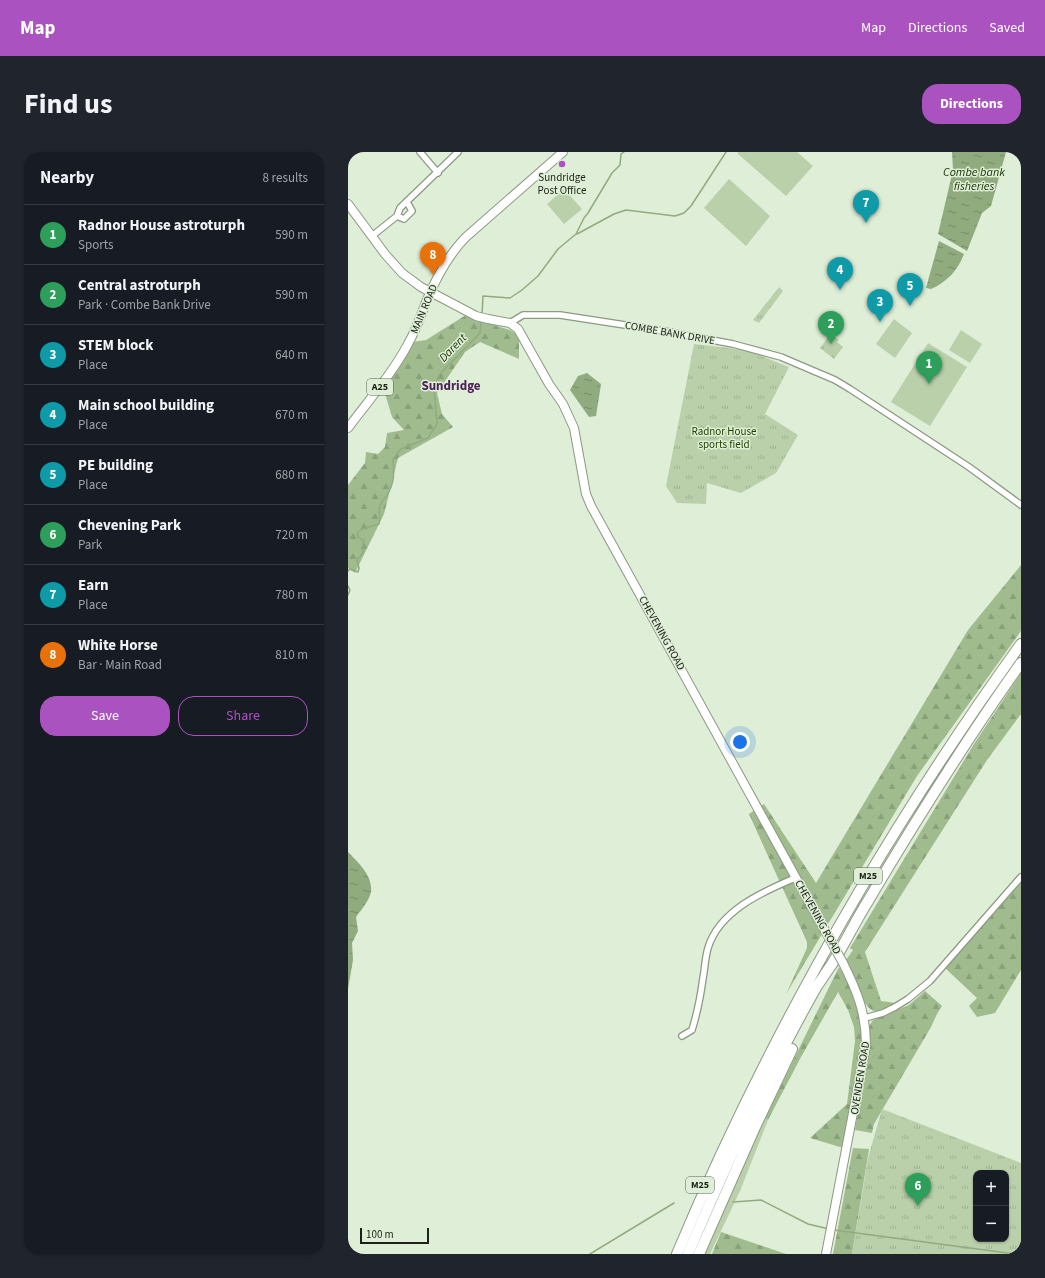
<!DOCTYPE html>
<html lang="en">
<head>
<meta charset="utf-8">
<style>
  body { margin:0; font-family:"Source Sans 3",sans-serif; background:#20242c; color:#f1f3f6 }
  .controls { position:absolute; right:12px; bottom:12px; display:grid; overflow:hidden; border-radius:8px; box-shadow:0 1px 3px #0004 }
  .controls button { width:36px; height:36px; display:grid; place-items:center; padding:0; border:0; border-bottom:1px solid #363941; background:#171b24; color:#f1f3f6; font:20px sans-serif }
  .scale { position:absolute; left:12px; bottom:10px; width:69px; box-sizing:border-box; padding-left:4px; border:2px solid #1d2219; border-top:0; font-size:11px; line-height:14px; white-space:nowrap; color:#1d2219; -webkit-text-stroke:3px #dfeed6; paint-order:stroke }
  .you { position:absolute; left:392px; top:590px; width:14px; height:14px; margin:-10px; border:3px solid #fff; border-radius:50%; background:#1a73e8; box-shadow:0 0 0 6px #1a73e833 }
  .badge { display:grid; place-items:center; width:26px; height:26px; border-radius:50%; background:#aa52bf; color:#fff; font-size:13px; font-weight:700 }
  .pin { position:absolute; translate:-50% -33px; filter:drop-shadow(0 1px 2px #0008) }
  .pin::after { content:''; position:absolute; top:21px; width:14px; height:12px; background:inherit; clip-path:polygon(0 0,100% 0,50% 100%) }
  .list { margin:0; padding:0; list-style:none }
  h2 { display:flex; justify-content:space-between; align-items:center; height:52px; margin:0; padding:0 16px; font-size:17px }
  h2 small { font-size:13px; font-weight:400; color:#9ea1a6 }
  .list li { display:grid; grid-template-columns:26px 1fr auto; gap:12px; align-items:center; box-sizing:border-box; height:60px; padding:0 16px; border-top:1px solid #363941 }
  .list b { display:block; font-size:15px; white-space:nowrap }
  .list p { margin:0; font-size:13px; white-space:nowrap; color:#9ea1a6 }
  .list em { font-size:13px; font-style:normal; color:#9ea1a6 }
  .actions { display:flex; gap:8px; padding:12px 16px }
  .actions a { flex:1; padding:9px 0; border:1px solid #aa52bf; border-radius:16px; text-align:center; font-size:14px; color:#aa52bf }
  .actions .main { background:#aa52bf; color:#fff }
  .map { position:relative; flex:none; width:673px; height:1102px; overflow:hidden; border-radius:16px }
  header { display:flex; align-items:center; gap:24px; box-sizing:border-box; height:56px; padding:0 20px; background:#aa52bf; color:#fff }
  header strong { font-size:19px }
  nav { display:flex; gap:22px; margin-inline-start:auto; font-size:14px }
  .intro { display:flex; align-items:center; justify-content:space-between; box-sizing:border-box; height:96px; padding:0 24px }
  h1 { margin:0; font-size:28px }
  .button { padding:10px 18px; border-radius:16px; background:#aa52bf; color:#fff; font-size:14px; font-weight:700 }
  main { display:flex; gap:24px; padding:0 24px }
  aside { flex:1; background:#171b24; border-radius:16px; box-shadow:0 1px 3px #0004 }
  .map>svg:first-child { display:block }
</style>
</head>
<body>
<header>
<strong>Map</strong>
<nav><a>Map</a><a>Directions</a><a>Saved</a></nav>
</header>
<div class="intro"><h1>Find us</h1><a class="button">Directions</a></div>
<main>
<aside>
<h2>Nearby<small>8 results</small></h2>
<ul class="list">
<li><span class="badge" style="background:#2e9e5b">1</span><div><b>Radnor House astroturph</b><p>Sports</p></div><em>590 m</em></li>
<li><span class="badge" style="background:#2e9e5b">2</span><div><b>Central astroturph</b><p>Park · Combe Bank Drive</p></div><em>590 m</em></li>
<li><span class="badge" style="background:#0f9aa8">3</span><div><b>STEM block</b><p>Place</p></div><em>640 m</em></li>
<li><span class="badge" style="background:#0f9aa8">4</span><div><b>Main school building</b><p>Place</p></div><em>670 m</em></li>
<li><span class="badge" style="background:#0f9aa8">5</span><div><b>PE building</b><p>Place</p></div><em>680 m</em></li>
<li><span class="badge" style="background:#2e9e5b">6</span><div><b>Chevening Park</b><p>Park</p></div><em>720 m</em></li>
<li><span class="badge" style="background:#0f9aa8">7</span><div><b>Earn</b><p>Place</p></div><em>780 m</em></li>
<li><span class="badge" style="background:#e8710a">8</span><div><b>White Horse</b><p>Bar · Main Road</p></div><em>810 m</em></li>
</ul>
<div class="actions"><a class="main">Save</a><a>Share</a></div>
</aside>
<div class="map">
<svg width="673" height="1102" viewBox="0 0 673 1102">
  <defs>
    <pattern id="forest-firs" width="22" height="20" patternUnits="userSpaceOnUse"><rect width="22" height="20" fill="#a0bc8e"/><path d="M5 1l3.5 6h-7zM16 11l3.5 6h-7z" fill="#89a17a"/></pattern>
    <pattern id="park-tufts" width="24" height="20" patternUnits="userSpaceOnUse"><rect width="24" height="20" fill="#b9d0aa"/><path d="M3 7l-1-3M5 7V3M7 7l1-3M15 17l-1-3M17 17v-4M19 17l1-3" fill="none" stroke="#9fb292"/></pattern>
    <pattern id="water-ripples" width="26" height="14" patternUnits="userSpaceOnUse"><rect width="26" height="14" fill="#90ab7e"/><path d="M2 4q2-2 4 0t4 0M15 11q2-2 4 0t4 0" fill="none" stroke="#758b66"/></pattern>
  </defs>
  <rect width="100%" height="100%" fill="#dfeed6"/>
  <path fill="#b9d0aa" d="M390 0H449L465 14 438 44 389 1Z
    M381 27 422 64 398 94 356 56Z
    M216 37 234 57 216 72 199 52Z
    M546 167 564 181 547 206 528 192Z
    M613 178 634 192 622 211 601 198Z
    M580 191 619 215 582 274 543 250Z
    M417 966 420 968 392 1039 362 1102H357L377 1053Z"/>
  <path fill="url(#forest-firs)" d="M118 163 139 171 162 178 171 184V207L132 190 117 200 89 241 94 262 105 275 50 306 36 362 7 421 0 416V333L17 311 18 300 30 302 37 295 39 281 56 278 44 265 36 238 64 190 78 188Z
    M673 413V479L569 624 438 842 459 796V790L401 662 416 652 468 731 620 478Z
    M673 521V562L639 608 517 800 533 849 548 851C536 859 527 866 517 851L498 808 505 798 502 796 626 592Z
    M673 729V818L647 861 629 865 621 854 629 846 597 816Z
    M491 815 500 830 511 854 515 891 496 995H492L462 986 499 952 507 889 506 875 500 858 490 840 453 905 420 968 417 966Z
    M577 839 594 854 589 862 583 875 526 972 524 981 507 978 521 893V875L524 869 529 866 561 853Z
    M505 996 521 997 504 1102H485Z
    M373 1080 376 1081 438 1102H364Z"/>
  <path fill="url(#park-tufts)" fill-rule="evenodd" d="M431 135 435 139 411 171 405 168Z
    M482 182 491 188 489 190 495 195 486 207 472 196Z
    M346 192 398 198 441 215 417 262 450 283 428 321 393 341 359 331 358 352 329 351 318 334Z
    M534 957 673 1011V1102H504L520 1006ZM628 1021H658V1087H628Z"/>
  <path fill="url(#water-ripples)" d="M604 0H658L643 54 634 61 619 99 590 82 605 18Z
    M591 89 616 102C610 118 599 130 583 137L578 136Z
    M239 221 253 232 248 264 241 265 222 238 230 224Z
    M0 700C10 710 25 724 23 740 21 749 13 758 8 765L10 779 4 791 5 808 0 837Z"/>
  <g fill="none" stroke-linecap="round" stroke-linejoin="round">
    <path stroke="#90ab7e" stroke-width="1.5" d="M229 82 266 62 278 58 327 64 336 61 343 54 378 0
      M134 163 135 144 162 146 174 138 190 124 210 97 228 82 236 66 240 61 264 21 272 13 273 2 276 0
      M0 419 2 417 10 420 11 416 9 408 15 401V394L16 389 10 385 9 381 14 377 31 372C33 364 30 359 32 353 33 349 37 347 39 343 47 330 46 321 45 307L53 297 80 286 89 272 86 236 91 223 132 181 133 169
      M0 434 2 438 0 443
      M385 1050 413 1048 460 1072 481 1077
      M486 1078 667 1102
      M242 1102 326 1051"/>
    <defs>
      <path id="street" d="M72 0 90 21
        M59 50 64 59 56 67 49 64 52 56 110 0
        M24 84 49 64
        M162 171 175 163H212L316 179 385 192 433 205 487 228 502 237 621 315 673 353
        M517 866 535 861 547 855 560 847 582 829 673 725
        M334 884 344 878 346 871C350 857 353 841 355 826 357 816 357 806 360 796 371 759 414 740 447 726"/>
      <path id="secondary" d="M0 52 37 102 54 121 73 135 128 164 140 167 162 171 170 177 201 232 215 252 226 276 238 342 243 354 475 775
        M478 1102 518 893C518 861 509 839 495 811"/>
      <path id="primary" d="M0 276C21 248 44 222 60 192 68 178 73 164 78 150 88 126 100 103 118 85L215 0"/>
      <path id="highway" d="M329 1102C420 886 536 682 673 492
        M340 1102C379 1011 420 920 469 834 474 827 479 819 484 812 497 791 507 770 520 749 568 668 618 588 673 511
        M351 1102 407 975 444 897"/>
    </defs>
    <use href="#street" stroke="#8c9983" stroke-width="8"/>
    <use href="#secondary" stroke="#8c9983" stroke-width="10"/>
    <use href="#primary" stroke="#8c9983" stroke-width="10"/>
    <use href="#highway" stroke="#8c9983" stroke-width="12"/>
    <use href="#street" stroke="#fff" stroke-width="5.5"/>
    <use href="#secondary" stroke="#fff" stroke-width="8"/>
    <use href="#primary" stroke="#fff" stroke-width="8"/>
    <use href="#highway" stroke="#fff" stroke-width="10"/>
    <defs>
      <path id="secondary-bridge" d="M475 775 495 811"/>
    </defs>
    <use href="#secondary-bridge" stroke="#8c9983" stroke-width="10" stroke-linecap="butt"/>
    <use href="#secondary-bridge" stroke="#fff" stroke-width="8"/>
  </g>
  <circle fill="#aa52bf" stroke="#dfeed6" stroke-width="1.5" cx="214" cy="12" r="4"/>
  <g text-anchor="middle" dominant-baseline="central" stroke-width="3" stroke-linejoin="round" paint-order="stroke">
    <g fill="#dfeed6" stroke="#575f52" stroke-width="1">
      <rect x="19" y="227" width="26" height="16" rx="3"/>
      <rect x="506" y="716" width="28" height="16" rx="3"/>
      <rect x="338" y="1025" width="28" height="16" rx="3"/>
    </g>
    <g font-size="10" font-weight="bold" fill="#1d2219">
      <text x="32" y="235">A25</text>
      <text x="520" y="724">M25</text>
      <text x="352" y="1033">M25</text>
    </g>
    <g font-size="11" fill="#1d2219" stroke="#dfeed6">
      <text x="214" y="25">Sundridge<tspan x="214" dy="13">Post Office</tspan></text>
    </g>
    <g font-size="11" fill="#1d2219" stroke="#dfeed6">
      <text transform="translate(76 157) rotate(-67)">MAIN ROAD</text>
      <text transform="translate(322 181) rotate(10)">COMBE BANK DRIVE</text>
      <text transform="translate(314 481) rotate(61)">CHEVENING ROAD</text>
      <text transform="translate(470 765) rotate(61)">CHEVENING ROAD</text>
      <text transform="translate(512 926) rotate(-81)">OVENDEN ROAD</text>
    </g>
    <g font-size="11" fill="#224300" stroke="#dfeed6">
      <text x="376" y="279">Radnor House<tspan x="376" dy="13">sports field</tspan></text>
    </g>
    <g font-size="12" font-style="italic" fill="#183100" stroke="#dfeed6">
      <text x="626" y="20">Combe bank<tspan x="626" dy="14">fisheries</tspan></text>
      <text transform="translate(105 196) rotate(-46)">Darent</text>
    </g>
    <g font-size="13" font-weight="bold" fill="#4e2458" stroke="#dfeed6">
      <text x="103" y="234">Sundridge</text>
    </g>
  </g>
</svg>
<div class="controls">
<button>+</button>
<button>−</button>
</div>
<div class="scale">100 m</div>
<div class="you"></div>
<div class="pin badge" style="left:581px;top:232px;background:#2e9e5b">1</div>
<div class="pin badge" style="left:483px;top:192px;background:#2e9e5b">2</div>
<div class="pin badge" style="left:532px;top:170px;background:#0f9aa8">3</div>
<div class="pin badge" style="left:492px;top:138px;background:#0f9aa8">4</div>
<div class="pin badge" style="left:562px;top:154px;background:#0f9aa8">5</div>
<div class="pin badge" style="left:570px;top:1054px;background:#2e9e5b">6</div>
<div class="pin badge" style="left:518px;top:71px;background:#0f9aa8">7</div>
<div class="pin badge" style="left:85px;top:123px;background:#e8710a">8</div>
</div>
</main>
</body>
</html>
